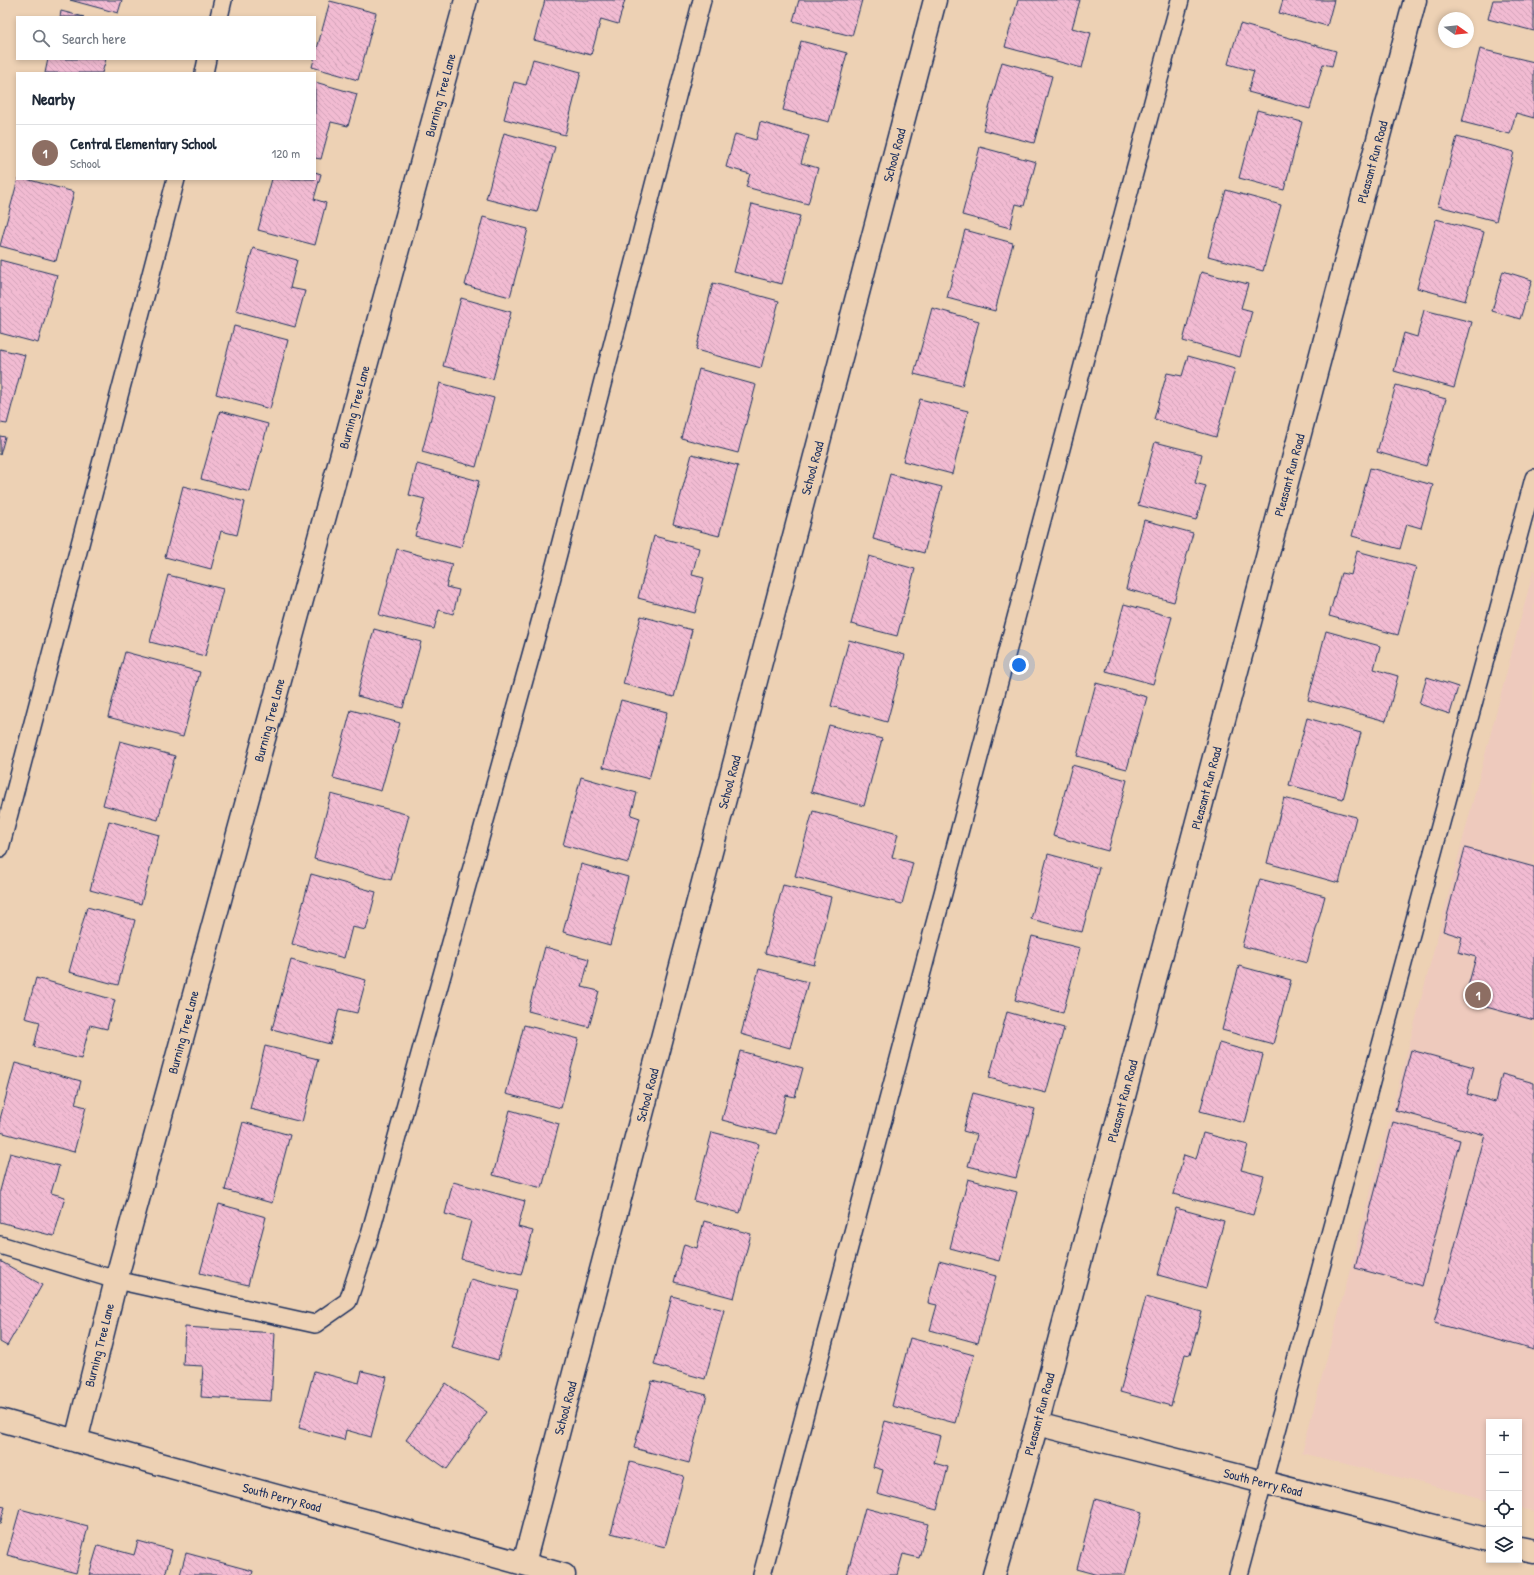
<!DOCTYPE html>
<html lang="en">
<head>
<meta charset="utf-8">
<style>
  body { margin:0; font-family:"Patrick Hand",sans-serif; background:#f2f2f3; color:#1f2937 }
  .controls { position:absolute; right:12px; bottom:12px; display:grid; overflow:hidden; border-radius:0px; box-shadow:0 2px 6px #0003 }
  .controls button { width:36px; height:36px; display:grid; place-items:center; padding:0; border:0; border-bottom:1px solid #e0e1e3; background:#fff; color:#1f2937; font:20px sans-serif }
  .compass { position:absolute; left:1438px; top:12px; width:36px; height:36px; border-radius:50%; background:#fff; box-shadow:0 2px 6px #0003; rotate:105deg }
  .you { position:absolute; left:1019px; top:665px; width:14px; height:14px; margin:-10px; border:3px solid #fff; border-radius:50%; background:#1a73e8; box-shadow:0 0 0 6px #1a73e833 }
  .badge { display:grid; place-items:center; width:26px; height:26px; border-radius:50%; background:#d1495b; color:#fff; font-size:13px; font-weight:700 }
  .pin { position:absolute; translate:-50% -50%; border:2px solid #fff; box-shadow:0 1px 4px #0006 }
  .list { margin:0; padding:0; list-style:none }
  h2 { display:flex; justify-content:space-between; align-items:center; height:52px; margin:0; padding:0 16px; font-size:17px }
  h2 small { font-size:13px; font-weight:400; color:#747a83 }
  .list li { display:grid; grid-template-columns:26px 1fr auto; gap:12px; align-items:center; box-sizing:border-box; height:56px; padding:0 16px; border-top:1px solid #e0e1e3 }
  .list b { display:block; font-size:15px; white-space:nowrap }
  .list p { margin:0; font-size:13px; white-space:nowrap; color:#747a83 }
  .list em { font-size:13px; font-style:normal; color:#747a83 }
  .icon { flex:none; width:22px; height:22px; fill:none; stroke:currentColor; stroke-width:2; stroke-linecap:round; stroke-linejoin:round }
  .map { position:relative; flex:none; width:1534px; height:1575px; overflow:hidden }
  .search { position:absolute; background:#fff; box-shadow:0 2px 6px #0003; left:16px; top:16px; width:300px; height:44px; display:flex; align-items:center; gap:10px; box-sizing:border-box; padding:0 14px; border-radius:0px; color:#747a83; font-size:15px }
  .panel { position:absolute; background:#fff; box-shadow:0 2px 6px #0003; left:16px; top:72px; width:300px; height:108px; border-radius:0px }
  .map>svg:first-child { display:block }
</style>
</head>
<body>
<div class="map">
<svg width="1534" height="1575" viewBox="0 0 1534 1575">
  <defs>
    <pattern id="building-back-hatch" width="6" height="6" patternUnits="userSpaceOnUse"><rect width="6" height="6" fill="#f2bbd2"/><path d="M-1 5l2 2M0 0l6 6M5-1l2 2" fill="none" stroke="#cfa1b7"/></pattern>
  </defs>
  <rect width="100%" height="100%" fill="#edd1b4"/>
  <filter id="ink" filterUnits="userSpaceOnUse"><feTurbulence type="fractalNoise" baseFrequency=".025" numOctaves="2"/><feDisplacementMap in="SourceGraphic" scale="8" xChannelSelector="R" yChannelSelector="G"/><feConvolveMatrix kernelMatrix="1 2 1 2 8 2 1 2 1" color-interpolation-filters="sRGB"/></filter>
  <g filter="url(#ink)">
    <path fill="#eecabd" d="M1534 568V1511L1519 1508V1422H1489V1500L1302 1453Z"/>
    <path fill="url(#building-back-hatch)" stroke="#1b2f5e" d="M70 0H122L118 13Z
      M545 0H625L618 24 601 19 591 55 534 40Z
      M799 0H862L852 36 793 21Z
      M1018 0H1080L1072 28 1091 33 1082 68 1005 47Z
      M1283 0H1334L1327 26 1279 13Z
      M1493 0H1534V31L1488 19Z
      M330 1 376 13 358 80 312 67Z
      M61 11 84 17H60Z
      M1240 24 1336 51 1332 66 1323 64 1310 109 1248 92 1254 71 1228 64Z
      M801 41 847 53 829 122 783 110Z
      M1480 49 1534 62V118L1516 113 1510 134 1462 122Z
      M48 59H106L102 73H45Z
      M533 59 581 72 565 135 504 119 514 82 526 85Z
      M1002 62 1052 76 1034 143 983 130Z
      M315 82 357 94 348 126 331 122 321 159 315 158Z
      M1257 110 1302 122 1284 190 1239 178Z
      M760 122 809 136 801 163 818 168 808 204 746 187 750 174 726 167 735 134 756 140Z
      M504 133 555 147 537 212 486 199Z
      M1457 137 1514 152 1496 221 1438 206Z
      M980 147 1036 162 1024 206 1016 204 1010 228 962 215Z
      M315 172 321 174 314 199 326 203 315 245 258 230 272 179H315Z
      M18 179H26L74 192 56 261 0 246Z
      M1226 190 1281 205 1263 271 1208 256Z
      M752 204 800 216 782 284 734 272Z
      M483 217 528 229 510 297 465 285Z
      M1436 219 1484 232 1465 301 1417 288Z
      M965 230 1013 243 995 311 947 298Z
      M253 248 297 260 290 288 305 291 295 327 236 311Z
      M0 260 57 275 38 343 0 333Z
      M1503 271 1532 280 1520 319 1492 311Z
      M1201 272 1248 284 1241 308 1252 311 1240 357 1183 341Z
      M713 283 779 301 761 368 696 350Z
      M461 298 511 312 493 379 443 366Z
      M932 308 979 321 962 386 914 374Z
      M1424 310 1472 322 1454 388 1394 371 1404 333 1417 337Z
      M234 326 288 340 270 409 216 394Z
      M0 349 25 355 7 424 0 423Z
      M1188 356 1235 369 1216 437 1154 419 1167 373 1182 376Z
      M699 369 756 385 738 453 681 438Z
      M440 383 494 398 476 467 422 452Z
      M1396 385 1446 399 1426 466 1377 452Z
      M920 399 968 411 952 474 903 461Z
      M220 411 268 424 250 492 201 479Z
      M0 436 5 437 0 455Z
      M1155 442 1202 454 1195 483 1206 486 1196 520 1138 505Z
      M692 454 738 466 719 536 673 524Z
      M417 464 479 481 461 548 415 536 425 499 409 495Z
      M1370 468 1433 485 1421 528 1407 524 1400 549 1352 536Z
      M890 474 942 487 924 553 873 539Z
      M183 486 245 502 237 535 221 531 211 569 165 557Z
      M1144 520 1193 533 1174 602 1126 589Z
      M654 536 699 548 692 575 704 578 695 613 638 598Z
      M397 549 452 564 446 587 459 590 453 614 439 610 434 629 379 615Z
      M1357 551 1416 567 1398 635 1329 616 1341 573 1351 575Z
      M869 556 915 569 897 636 851 624Z
      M168 575 223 589 205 656 150 642Z
      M1124 604 1172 617 1153 684 1106 671Z
      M641 616 692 630 674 697 623 684Z
      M374 629 421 642 403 708 357 696Z
      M1326 631 1380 646 1374 669 1398 676 1386 721 1308 700Z
      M849 640 905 655 887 722 831 706Z
      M125 652 200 672 183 737 108 717Z
      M1427 677 1458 687 1450 714 1419 704Z
      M1096 683 1147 697 1127 769 1077 756Z
      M621 700 667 712 649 779 603 767Z
      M351 710 400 723 381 791 333 778Z
      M1307 718 1361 733 1343 799 1289 785Z
      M829 725 882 739 864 806 811 792Z
      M120 741 175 756 158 820 103 805Z
      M1072 765 1127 780 1108 851 1053 836Z
      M581 777 637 793 631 815 640 818 628 863 563 845Z
      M331 794 409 815 391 880 314 859Z
      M1284 798 1356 817 1339 883 1267 863Z
      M813 811 898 834 892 857 913 863 902 904 795 876Z
      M109 821 159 835 141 904 90 890Z
      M1465 848 1534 867V1020L1464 1001 1476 957 1458 952 1462 937 1443 931Z
      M1048 854 1099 868 1082 932 1031 919Z
      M581 864 628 877 610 945 563 932Z
      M311 874 376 892 366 930 352 927 344 958 292 944Z
      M1260 879 1325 896 1307 963 1242 946Z
      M783 885 831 897 814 965 765 953Z
      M87 907 135 920 118 985 69 972Z
      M1032 936 1080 948 1063 1013 1015 1000Z
      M545 947 589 959 582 987 599 991 589 1027 528 1011Z
      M291 960 366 980 357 1013 339 1009 330 1044 272 1029Z
      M1239 966 1291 980 1273 1044 1222 1030Z
      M759 969 808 982 790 1048 741 1034Z
      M36 978 115 1000 107 1029 90 1025 81 1059 34 1047 40 1022 25 1018Z
      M1007 1012 1064 1028 1046 1093 989 1078Z
      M524 1025 579 1039 561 1108 506 1094Z
      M1219 1043 1263 1055 1245 1123 1200 1111Z
      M265 1046 318 1059 302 1122 250 1109Z
      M1411 1050 1474 1067 1467 1094 1495 1102 1502 1074 1534 1083V1350L1434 1323 1485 1135 1395 1110Z
      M740 1051 803 1068 795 1097 786 1095 776 1134 722 1120Z
      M15 1063 81 1081 75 1104 86 1107 74 1152 0 1132V1119Z
      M973 1093 1035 1109 1016 1178 968 1166 977 1135 963 1131Z
      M510 1110 559 1124 542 1188 493 1175Z
      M243 1122 290 1135 272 1203 225 1190Z
      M1393 1122 1460 1140 1422 1286 1355 1268Z
      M712 1132 759 1144 740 1213 694 1201Z
      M1203 1133 1248 1145 1241 1170 1264 1176 1253 1215 1173 1194 1184 1155 1196 1159Z
      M10 1153 59 1166 51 1193 65 1197 54 1236 0 1222V1191Z
      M968 1179 1017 1192 999 1261 950 1248Z
      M453 1182 525 1201 518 1227 533 1231 521 1275 461 1259 471 1221 445 1214Z
      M219 1204 266 1217 248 1285 200 1273Z
      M1176 1208 1224 1221 1206 1288 1158 1275Z
      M704 1221 751 1234 734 1298 674 1282 684 1244 697 1248Z
      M0 1261 42 1285 7 1346 0 1342Z
      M939 1261 996 1276 978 1343 930 1330 937 1305 928 1303Z
      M471 1279 517 1291 498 1360 452 1347Z
      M672 1296 724 1310 705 1379 654 1365Z
      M1146 1297 1202 1312 1190 1355 1185 1354 1171 1406 1120 1392Z
      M185 1327 275 1333 271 1401 201 1397 203 1366 183 1365Z
      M910 1338 974 1355 955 1423 892 1406Z
      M314 1371 359 1383 362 1371 387 1377 371 1437 346 1430 344 1440 299 1428Z
      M652 1381 707 1395 689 1463 634 1448Z
      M446 1383 487 1412 447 1469 406 1440Z
      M885 1421 941 1436 934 1463 948 1467 937 1510 877 1494 883 1470 873 1467Z
      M630 1462 684 1476 665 1547 611 1533Z
      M1095 1499 1142 1512 1125 1575H1099L1077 1569Z
      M0 1506 5 1507 0 1524Z
      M865 1508 928 1524 919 1558 903 1554 897 1575H847Z
      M20 1509 88 1527 76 1573 7 1555Z
      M138 1541 172 1550 165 1575H89L98 1545 134 1555Z
      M186 1553 253 1571 252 1575H180Z"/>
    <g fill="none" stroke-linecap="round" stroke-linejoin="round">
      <defs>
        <path id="service" d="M219 17 223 0
          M204 73 207 59
          M0 848 176 179
          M0 1245 116 1280 315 1324 348 1301 370 1234 541 619 702 0
          M762 1575 1180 0
          M1238 1575 1534 478"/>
        <path id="minor" d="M0 1420 564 1575
          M1037 1424 1489 1540
          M76 1441 116 1280 466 0
          M1519 1548 1534 1551
          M524 1563 935 0
          M994 1575 1037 1424 1415 0"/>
      </defs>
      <use href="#service" stroke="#1b2f5e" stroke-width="20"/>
      <use href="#minor" stroke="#1b2f5e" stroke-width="25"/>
      <use href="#service" stroke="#edd1b4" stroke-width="17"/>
      <use href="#minor" stroke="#edd1b4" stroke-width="22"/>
    </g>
  </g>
  <g text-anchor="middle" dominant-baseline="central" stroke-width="3" stroke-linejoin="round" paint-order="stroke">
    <g font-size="13" fill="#1b2f5e" stroke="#edd1b4">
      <text transform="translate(440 95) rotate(-75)">Burning Tree Lane</text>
      <text transform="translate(894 155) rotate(-75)">School Road</text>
      <text transform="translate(1372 162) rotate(-75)">Pleasant Run Road</text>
      <text transform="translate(354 407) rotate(-75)">Burning Tree Lane</text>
      <text transform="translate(812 468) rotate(-75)">School Road</text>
      <text transform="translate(1289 475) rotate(-75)">Pleasant Run Road</text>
      <text transform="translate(269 720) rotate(-75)">Burning Tree Lane</text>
      <text transform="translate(729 782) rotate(-75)">School Road</text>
      <text transform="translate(1206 788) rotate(-75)">Pleasant Run Road</text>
      <text transform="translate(183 1032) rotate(-75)">Burning Tree Lane</text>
      <text transform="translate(647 1095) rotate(-75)">School Road</text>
      <text transform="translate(1122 1101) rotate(-75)">Pleasant Run Road</text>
      <text transform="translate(99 1345) rotate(-76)">Burning Tree Lane</text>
      <text transform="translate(565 1408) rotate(-75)">School Road</text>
      <text transform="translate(1039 1414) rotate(-75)">Pleasant Run Road</text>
      <text transform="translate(1263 1482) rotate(14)">South Perry Road</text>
      <text transform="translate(282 1497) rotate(15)">South Perry Road</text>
    </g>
  </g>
</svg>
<div class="controls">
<button>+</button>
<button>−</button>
<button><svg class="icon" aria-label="locate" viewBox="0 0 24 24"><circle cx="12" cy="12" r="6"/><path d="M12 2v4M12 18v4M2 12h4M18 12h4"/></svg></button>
<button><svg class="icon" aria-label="layers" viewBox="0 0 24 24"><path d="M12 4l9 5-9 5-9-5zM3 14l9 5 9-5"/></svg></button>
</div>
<svg class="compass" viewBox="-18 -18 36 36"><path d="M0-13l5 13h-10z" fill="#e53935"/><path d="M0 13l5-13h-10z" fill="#747a83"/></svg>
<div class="you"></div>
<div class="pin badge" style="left:1478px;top:995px;background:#8d6e63">1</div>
<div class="search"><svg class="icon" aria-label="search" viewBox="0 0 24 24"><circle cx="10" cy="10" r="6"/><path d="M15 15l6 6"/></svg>Search here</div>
<section class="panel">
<h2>Nearby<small></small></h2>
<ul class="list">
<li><span class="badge" style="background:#8d6e63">1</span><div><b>Central Elementary School</b><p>School</p></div><em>120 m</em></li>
</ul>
</section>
</div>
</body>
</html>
